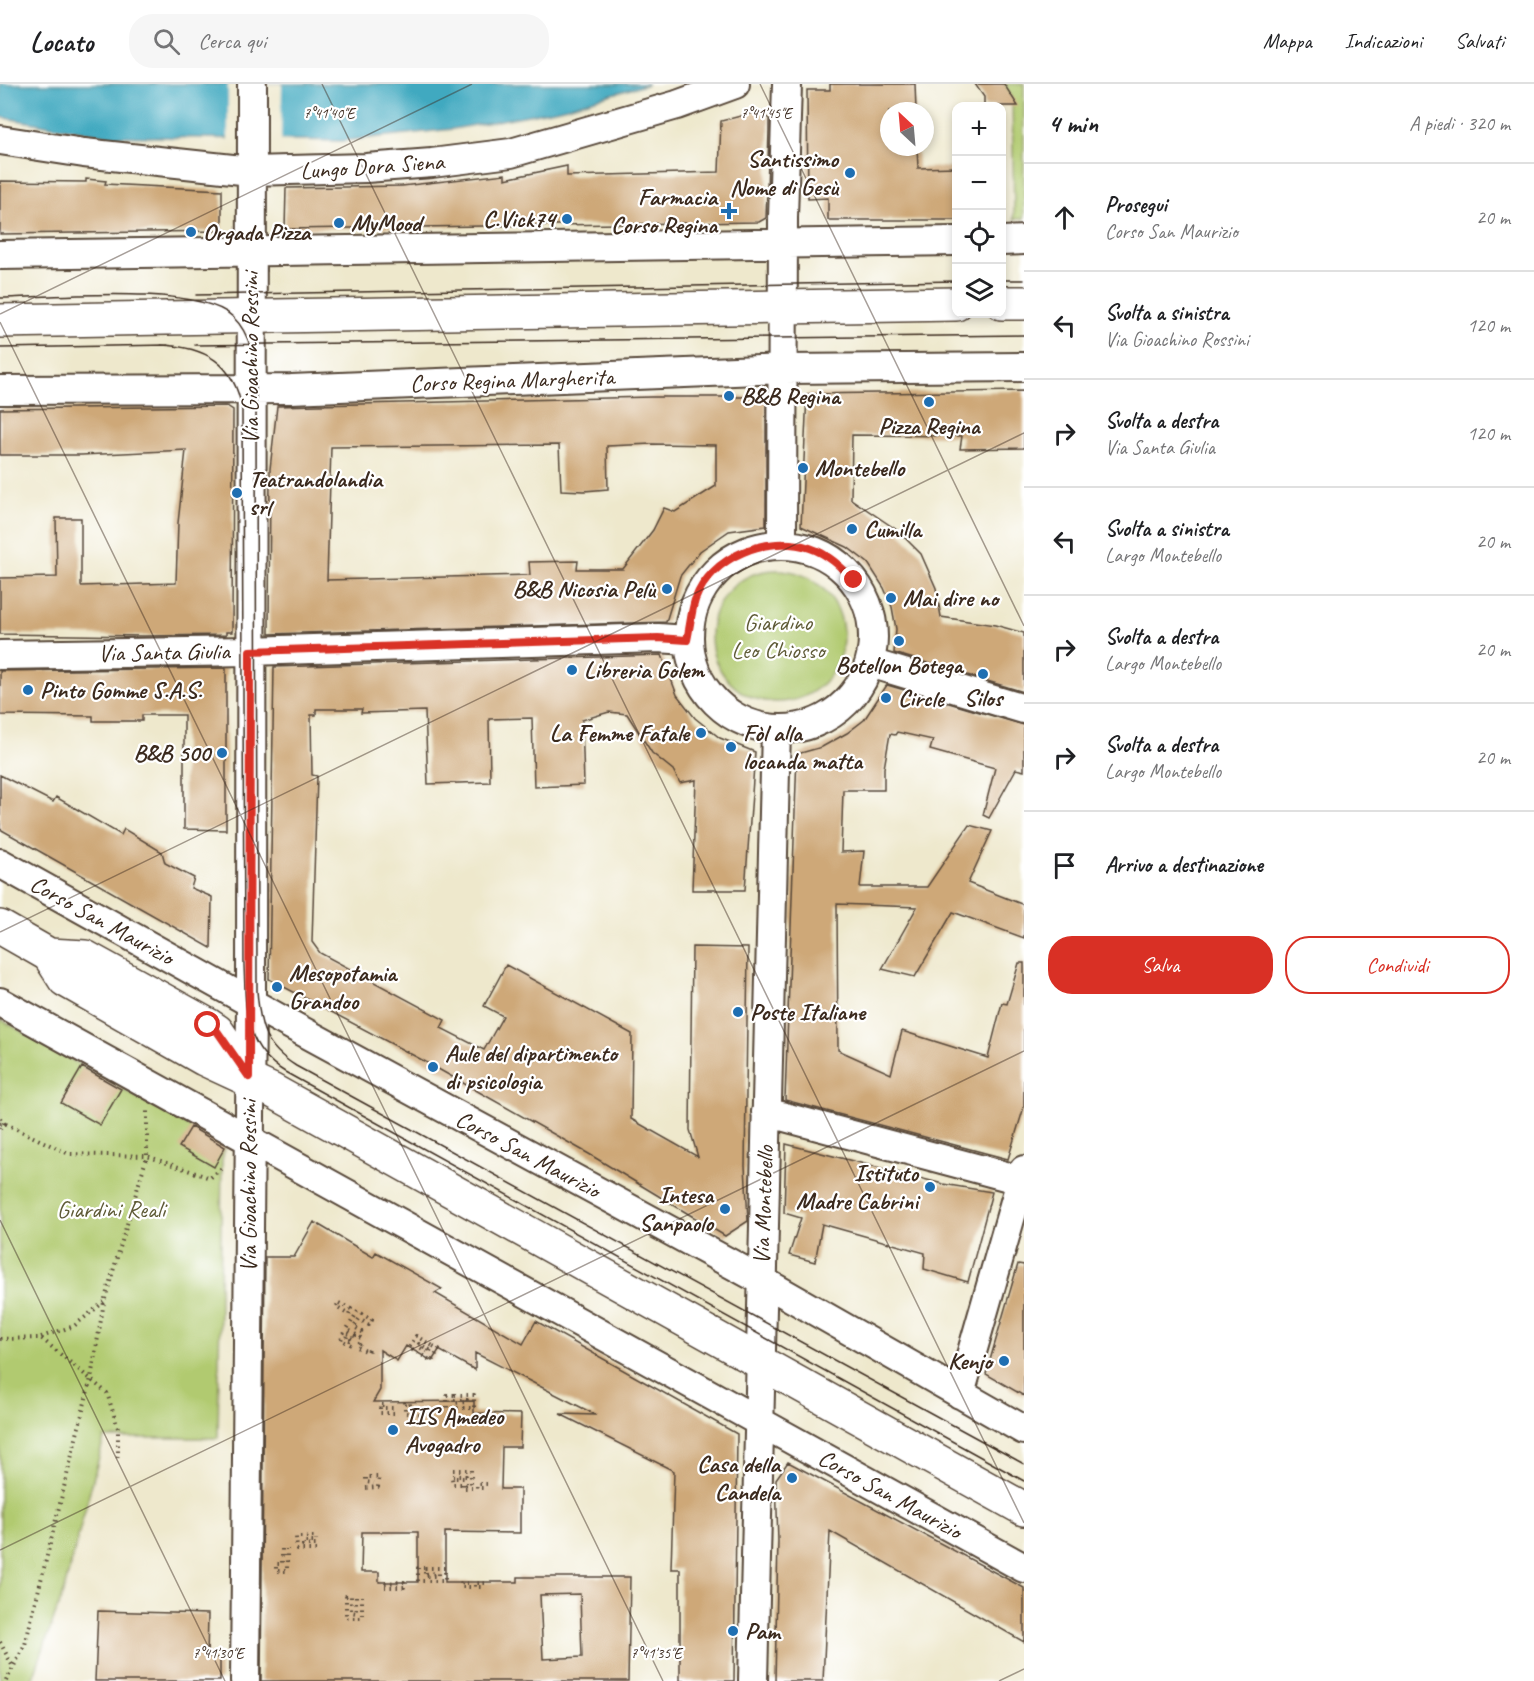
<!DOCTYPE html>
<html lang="it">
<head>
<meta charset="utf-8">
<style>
  body { margin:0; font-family:Caveat,sans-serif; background:#f6f6f6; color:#202124 }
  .controls { position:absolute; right:18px; top:18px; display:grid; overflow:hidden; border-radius:12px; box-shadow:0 3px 9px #0003 }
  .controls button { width:54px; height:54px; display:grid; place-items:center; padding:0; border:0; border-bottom:2px solid #e0e0e0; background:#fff; color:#202124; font:30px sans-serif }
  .compass { position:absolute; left:880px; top:18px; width:54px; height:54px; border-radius:50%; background:#fff; box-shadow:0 3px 9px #0003; rotate:334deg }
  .stop { position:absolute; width:18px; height:18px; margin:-14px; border:4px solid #d93025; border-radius:50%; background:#fff }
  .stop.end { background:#d93025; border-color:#fff; box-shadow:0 2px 6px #0008 }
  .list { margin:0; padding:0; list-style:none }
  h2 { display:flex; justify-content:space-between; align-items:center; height:78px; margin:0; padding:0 24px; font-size:26px }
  h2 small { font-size:20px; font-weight:400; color:#757577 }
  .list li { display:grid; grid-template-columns:39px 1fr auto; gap:18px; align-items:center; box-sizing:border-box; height:108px; padding:0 24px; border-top:2px solid #e0e0e0 }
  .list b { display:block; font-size:22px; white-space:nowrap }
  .list p { margin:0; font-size:20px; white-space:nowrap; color:#757577 }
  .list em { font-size:20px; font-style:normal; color:#757577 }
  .actions { display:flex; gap:12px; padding:18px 24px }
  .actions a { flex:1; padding:14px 0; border:2px solid #d93025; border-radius:24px; text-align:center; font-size:21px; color:#d93025 }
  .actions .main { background:#d93025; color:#fff }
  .icon { flex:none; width:33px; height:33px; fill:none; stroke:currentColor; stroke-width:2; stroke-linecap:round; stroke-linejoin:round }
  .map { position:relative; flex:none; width:1024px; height:1597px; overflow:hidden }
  header { display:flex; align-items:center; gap:36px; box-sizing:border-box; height:84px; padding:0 30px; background:#fff; border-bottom:2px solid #e0e0e0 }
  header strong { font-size:28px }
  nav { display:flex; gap:33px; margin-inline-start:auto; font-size:21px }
  .search { width:420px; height:54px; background:#f6f6f6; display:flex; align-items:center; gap:15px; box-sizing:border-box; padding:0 21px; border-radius:24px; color:#757577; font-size:22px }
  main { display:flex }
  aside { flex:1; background:#fff }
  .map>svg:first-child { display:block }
</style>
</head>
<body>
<header>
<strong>Locato</strong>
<div class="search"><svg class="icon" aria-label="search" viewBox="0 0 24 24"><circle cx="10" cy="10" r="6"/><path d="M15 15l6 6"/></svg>Cerca qui</div>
<nav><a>Mappa</a><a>Indicazioni</a><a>Salvati</a></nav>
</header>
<main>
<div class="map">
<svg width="1024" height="1597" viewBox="0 0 1024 1597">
  <rect width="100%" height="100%" fill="#fff"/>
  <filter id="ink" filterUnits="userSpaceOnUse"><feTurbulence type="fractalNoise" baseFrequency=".0167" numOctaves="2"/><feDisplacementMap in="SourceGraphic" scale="12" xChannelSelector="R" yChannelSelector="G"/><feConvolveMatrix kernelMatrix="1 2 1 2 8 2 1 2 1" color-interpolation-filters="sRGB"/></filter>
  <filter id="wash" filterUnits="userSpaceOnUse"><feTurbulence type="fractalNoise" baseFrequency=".008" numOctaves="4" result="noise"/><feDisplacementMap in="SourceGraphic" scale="24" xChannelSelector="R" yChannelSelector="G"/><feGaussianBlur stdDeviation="1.35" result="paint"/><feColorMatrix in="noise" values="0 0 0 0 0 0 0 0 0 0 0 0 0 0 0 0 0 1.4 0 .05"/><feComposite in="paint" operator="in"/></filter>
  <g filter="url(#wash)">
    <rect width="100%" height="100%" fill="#eee8cc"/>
    <path fill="#b1ca6f" stroke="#767a46" stroke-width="1.5" d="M1004 0H1024V135H1014L1012 13Z
      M711 552a66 66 0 1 1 132 0a66 66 0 1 1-132 0Z
      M0 935 225 1063 222 1076 218 1354H104L64 1506 32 1597H0Z"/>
    <path fill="#40a9c0" stroke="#3e6a6f" stroke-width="1.5" d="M0 0H648L560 25 453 45 341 57 109 52 0 33Z"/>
    <path fill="#eee8cc" d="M228 0H282L281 59 228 58Z"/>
    <g id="blocks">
      <path fill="#cea878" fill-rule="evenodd" d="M830 0H915L916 27H889V63H917L918 84 957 83V136H828V114L808 115 807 6H830Z
        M975 0H1004L1018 22H984V13Z
        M760 27 769 35V47L766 134 759 138 285 145 286 104 402 102 505 90V95L567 82V92L719 88 721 37Z
        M86 95 106 97 105 100 222 106V147L0 150V97L86 98Z
        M1024 307V364L960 365 962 352 852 351 851 415 897 446 921 470 936 504 941 533 995 541 1024 549V608L894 569 896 545 892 523 884 504 868 479 847 463 801 442 807 310Z
        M651 313H766V442L729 447 700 467 680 492 666 538 269 550 270 385 277 322ZM652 360 716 361V402L675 428 664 424 653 446 623 485H577L578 477 529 478 530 491 327 496 331 363 559 361 561 406 584 407 608 405 607 362Z
        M227 322 233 326 232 548H226V551L143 552 0 550V494L57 493 56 434H81V502L176 499 178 439 186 366 81 371H0V325Z
        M662 571 677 611 695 634 720 654 755 668 745 806H692L696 696 680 699 673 686 652 669 627 630 609 628 582 636 584 701 534 703 532 634 489 635 490 698 428 700 425 627 361 629 362 625H316V631H311L312 691 317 692 312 858 320 869 445 936 441 944 484 966 503 932 484 922 506 881 632 950 631 1035 698 1073 690 1046 692 863 748 864 745 1082 748 1137 725 1152 589 1070 424 977 269 895 274 583Z
        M226 584V746L184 745V631H142V637H93V632L0 631V587Z
        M887 601 1024 641V687L1016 685 989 734 983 731 995 684 930 666 933 656 897 648 895 651 890 650 884 684V706H843L841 768 864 767 860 803H927L969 741 992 747 968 799 1024 821V854L953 828 915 893 882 885 917 823 837 820 838 966 891 990 902 947 988 974 1002 919 1007 920 1019 879H1024V1023L1008 1075 785 1016 797 670 822 663 847 649 864 636Z
        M0 691 53 718 56 713 121 751 124 745 162 768 165 779 194 794 191 804 212 813 211 864 0 745Z
        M82 983 121 1005 100 1041 61 1019Z
        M191 1043 225 1063 214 1083 179 1063Z
        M786 1060 943 1100 992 1108 968 1198 924 1185 925 1169 822 1140 815 1178 789 1171 801 1134 784 1129Z
        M314 1138 373 1173 376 1168 442 1205 435 1209 523 1260 536 1237 737 1350 734 1597H680V1485H671L674 1387 560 1330 596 1331 475 1269V1286L439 1266 432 1277 406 1262 397 1277 380 1266V1306L373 1318 474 1317V1329L521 1330 520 1363H502L501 1405H520V1449L445 1448V1498H518V1493H630L628 1597H261L265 1173H294ZM362 1448H418V1498H379V1488H361ZM580 1510 582 1573 543 1575 540 1511Z
        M1018 1180 1024 1181V1312L986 1290Z
        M788 1378 1024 1504V1558L830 1447 823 1597H775L778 1457 776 1395Z
        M98 1527 208 1530 207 1573 220 1574V1597H95Z"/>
    </g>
  </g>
  <g filter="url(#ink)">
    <use href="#blocks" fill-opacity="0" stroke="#564638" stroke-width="1.5"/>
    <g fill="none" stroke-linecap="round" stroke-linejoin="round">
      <defs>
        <path id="minor" d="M0 56 84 69 251 87 366 84 432 79 511 69 677 21 735 0
          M1002 157 1024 156
          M0 171 956 157
          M0 306 291 305 784 285 1024 283
          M782 459 783 134 787 0
          M689 553a92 92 0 1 1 184 0a92 92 0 1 1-184 0Z
          M0 571 250 567 658 554 687 556
          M870 579 1024 625
          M0 779 280 935 761 1196 1024 1346
          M0 918 1024 1484
          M766 1028 1024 1097
          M960 1310 1024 1086
          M245 1597 251 919 252 0
          M753 1597 776 645"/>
        <path id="major" d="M1002 219H1024
          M0 237 956 220
          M0 843 49 871 85 873 208 941 217 947 249 993
          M49 871 65 896 204 975 271 1006 1024 1425"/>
      </defs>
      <use href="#minor" stroke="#564638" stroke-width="32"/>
      <use href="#major" stroke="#564638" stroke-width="36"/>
      <path stroke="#564638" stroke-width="4" stroke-dasharray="1.5 4.5" stroke-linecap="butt" d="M0 1034 4 1039 0 1045
        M0 1040 4 1039 69 1070 147 1072 210 1094 223 1083
        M339 1219 351 1225 349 1231 336 1223Z
        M41 1253 74 1242 104 1218
        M361 1254 347 1245 358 1227 372 1236 369 1241 359 1235 354 1243 364 1249
        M0 1255 41 1254 107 1309 118 1344V1375
        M360 1259 357 1263 368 1268 370 1263
        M351 1261 341 1256 344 1248 355 1252 353 1255 347 1252 346 1255 353 1257
        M430 1266 419 1260 418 1262 429 1269 433 1262 439 1265 432 1277 409 1264 416 1252 433 1262
        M454 1316H467V1318L454 1319V1311H447V1324H474V1311H454
        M419 1324H410V1319H405V1329L419 1330
        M394 1329H380V1321H384V1324H394
        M453 1386H471V1400H453L452 1394H466V1392H453
        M463 1400V1404H472
        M487 1400H477V1404H487
        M366 1404 378 1403 379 1393H366V1398L374 1399
        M282 1465V1480H276V1487H287V1465
        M316 1466H297L296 1453H316V1458H303V1461H316
        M425 1484H445V1497H418V1484H425V1492H438V1489L425 1490
        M385 1499 404 1498V1503H385
        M485 1499H475V1503H485
        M470 1503H461V1499H471
        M356 1512V1529L351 1528V1512H346V1534H362V1512
        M0 1558 13 1583
        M6 1597 25 1561 91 1294 104 1218 147 1072V1027"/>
      <use href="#minor" stroke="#fff" stroke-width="28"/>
      <use href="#major" stroke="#fff" stroke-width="33"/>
      <path stroke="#3b2a1e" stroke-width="1.5" d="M1002 196H1024
        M196 211 956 197
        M0 214C52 213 197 199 233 233 251 250 255 277 256 301L257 907C260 943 264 962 296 982L1024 1380
        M161 261C205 263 234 278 242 325L244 880C246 925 243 962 285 988L1024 1397
        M195 261 1024 251
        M0 264 168 261"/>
    </g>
  </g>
  <g fill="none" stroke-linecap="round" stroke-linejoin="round" filter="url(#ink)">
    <path stroke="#d93025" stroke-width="8" d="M208 941 217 947 249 993 250 567 658 554 687 556C690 543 691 529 695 516 711 472 768 450 810 464 828 470 841 483 854 496"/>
  </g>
  <path fill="none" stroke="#3b2a1e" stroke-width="1.5" stroke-opacity="0.45" d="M322 0 1024 1439M760 0 1024 542M0 230 472 0M0 238 663 1597M0 848 1024 349M0 1136 225 1597M0 1466 1024 967M999 1597 1024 1585"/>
  <g fill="#1f6fb2" stroke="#fff" stroke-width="2">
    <circle cx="850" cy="89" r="6"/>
    <path d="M726 118h6v6h6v6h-6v6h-6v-6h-6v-6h6z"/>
    <circle cx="567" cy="135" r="6"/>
    <circle cx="339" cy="139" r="6"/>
    <circle cx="191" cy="148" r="6"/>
    <circle cx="729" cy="312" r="6"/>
    <circle cx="929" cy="318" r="6"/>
    <circle cx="803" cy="384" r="6"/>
    <circle cx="237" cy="409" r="6"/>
    <circle cx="852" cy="445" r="6"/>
    <circle cx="667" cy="505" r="6"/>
    <circle cx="891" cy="514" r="6"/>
    <circle cx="899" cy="557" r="6"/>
    <circle cx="572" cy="586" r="6"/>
    <circle cx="983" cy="590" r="6"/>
    <circle cx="28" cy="606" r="6"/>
    <circle cx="886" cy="614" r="6"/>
    <circle cx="701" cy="649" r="6"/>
    <circle cx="731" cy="663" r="6"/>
    <circle cx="222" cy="669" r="6"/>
    <circle cx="277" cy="903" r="6"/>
    <circle cx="738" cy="928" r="6"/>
    <circle cx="433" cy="983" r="6"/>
    <circle cx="930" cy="1103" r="6"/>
    <circle cx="725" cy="1125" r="6"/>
    <circle cx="1004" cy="1277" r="6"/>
    <circle cx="393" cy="1346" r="6"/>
    <circle cx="792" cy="1394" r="6"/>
    <circle cx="733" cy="1547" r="6"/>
  </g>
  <g text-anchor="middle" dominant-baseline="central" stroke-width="4.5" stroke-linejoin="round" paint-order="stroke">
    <g font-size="24" font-weight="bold" fill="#3b2a1e" stroke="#fff" text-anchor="start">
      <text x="838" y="75" text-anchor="end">Santissimo<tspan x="838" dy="28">Nome di Gesù</tspan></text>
      <text x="717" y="113" text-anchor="end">Farmacia<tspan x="717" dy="28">Corso Regina</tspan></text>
      <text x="555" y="135" text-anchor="end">C.Vick74</text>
      <text x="351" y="139">MyMood</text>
      <text x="203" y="148">Orgada Pizza</text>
      <text x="741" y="312">B&amp;B Regina</text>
      <text x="929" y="342" text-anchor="middle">Pizza Regina</text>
      <text x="815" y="384">Montebello</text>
      <text x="249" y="395">Teatrandolandia<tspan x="249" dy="28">srl</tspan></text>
      <text x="864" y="445">Cumilla</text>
      <text x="655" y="505" text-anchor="end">B&amp;B Nicosia Pelù</text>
      <text x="903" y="514">Mai dire no</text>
      <text x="899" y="581" text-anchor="middle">Botellon Botega</text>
      <text x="584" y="586">Libreria Golem</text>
      <text x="40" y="606">Pinto Gomme S.A.S.</text>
      <text x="898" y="614">Circle</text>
      <text x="983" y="614" text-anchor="middle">Silos</text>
      <text x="689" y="649" text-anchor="end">La Femme Fatale</text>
      <text x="743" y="649">Fòl alla<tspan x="743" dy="28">locanda matta</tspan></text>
      <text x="210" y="669" text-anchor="end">B&amp;B 500</text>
      <text x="289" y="889">Mesopotamia<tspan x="289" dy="28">Grandoo</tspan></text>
      <text x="750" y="928">Poste Italiane</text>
      <text x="445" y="969">Aule del dipartimento<tspan x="445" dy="28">di psicologia</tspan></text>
      <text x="918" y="1089" text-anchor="end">Istituto<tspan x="918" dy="28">Madre Cabrini</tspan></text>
      <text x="713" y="1111" text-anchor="end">Intesa<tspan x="713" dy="28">Sanpaolo</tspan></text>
      <text x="992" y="1277" text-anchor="end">Kenjo</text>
      <text x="405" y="1332">IIS Amedeo<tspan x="405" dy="28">Avogadro</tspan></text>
      <text x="780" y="1380" text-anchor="end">Casa della<tspan x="780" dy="28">Candela</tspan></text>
      <text x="745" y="1547">Pam</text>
    </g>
    <g font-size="24" fill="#3b2a1e" stroke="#fff">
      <text transform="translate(372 82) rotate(-4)">Lungo Dora Siena</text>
      <text transform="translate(250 274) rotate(-90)">Via Gioachino Rossini</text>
      <text transform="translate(512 296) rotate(-2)">Corso Regina Margherita</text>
      <text transform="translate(164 568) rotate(-1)">Via Santa Giulia</text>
      <text transform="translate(102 836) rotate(29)">Corso San Maurizio</text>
      <text transform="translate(528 1070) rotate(28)">Corso San Maurizio</text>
      <text transform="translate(248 1102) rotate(-90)">Via Gioachino Rossini</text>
      <text transform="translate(763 1121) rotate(-88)">Via Montebello</text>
      <text transform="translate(890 1410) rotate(29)">Corso San Maurizio</text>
    </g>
    <g font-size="24" fill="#5e5a36" stroke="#fff">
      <text x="778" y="538">Giardino<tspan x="778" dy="28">Leo Chiosso</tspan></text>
      <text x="111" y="1125">Giardini Reali</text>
    </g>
  </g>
  <g font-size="15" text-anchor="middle" fill="#3b2a1e" stroke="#fff" stroke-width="4.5" stroke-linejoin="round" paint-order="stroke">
    <text x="329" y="34">7°41'40"E</text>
    <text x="766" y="34">7°41'45"E</text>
    <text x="218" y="1574">7°41'30"E</text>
    <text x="656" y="1574">7°41'35"E</text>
  </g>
</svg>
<div class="controls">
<button>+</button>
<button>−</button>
<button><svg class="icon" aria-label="locate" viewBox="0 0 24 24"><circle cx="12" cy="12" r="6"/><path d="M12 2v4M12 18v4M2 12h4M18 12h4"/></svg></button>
<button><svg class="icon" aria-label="layers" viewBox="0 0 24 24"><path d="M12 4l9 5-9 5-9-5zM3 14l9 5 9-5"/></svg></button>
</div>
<svg class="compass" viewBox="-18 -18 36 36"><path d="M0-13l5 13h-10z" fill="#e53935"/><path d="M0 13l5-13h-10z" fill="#757577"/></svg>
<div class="stop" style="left:208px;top:941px"></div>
<div class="stop end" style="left:854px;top:496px"></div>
</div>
<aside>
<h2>4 min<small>A piedi · 320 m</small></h2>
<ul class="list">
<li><svg class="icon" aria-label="ahead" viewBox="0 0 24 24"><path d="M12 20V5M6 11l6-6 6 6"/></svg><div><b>Prosegui</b><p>Corso San Maurizio</p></div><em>20 m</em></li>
<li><svg class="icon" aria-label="left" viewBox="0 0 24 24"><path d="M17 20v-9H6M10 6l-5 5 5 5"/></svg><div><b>Svolta a sinistra</b><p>Via Gioachino Rossini</p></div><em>120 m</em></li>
<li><svg class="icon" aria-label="right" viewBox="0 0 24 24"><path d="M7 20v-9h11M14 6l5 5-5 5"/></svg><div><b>Svolta a destra</b><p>Via Santa Giulia</p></div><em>120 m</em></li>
<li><svg class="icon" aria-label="left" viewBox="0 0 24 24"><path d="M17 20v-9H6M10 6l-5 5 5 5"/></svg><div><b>Svolta a sinistra</b><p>Largo Montebello</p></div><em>20 m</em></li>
<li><svg class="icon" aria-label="right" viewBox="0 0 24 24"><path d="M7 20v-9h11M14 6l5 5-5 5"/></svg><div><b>Svolta a destra</b><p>Largo Montebello</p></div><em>20 m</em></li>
<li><svg class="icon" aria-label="right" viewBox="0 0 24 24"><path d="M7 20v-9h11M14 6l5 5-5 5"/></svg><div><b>Svolta a destra</b><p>Largo Montebello</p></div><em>20 m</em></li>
<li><svg class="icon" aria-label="arrive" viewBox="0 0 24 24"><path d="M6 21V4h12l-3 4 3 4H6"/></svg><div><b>Arrivo a destinazione</b></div></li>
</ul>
<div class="actions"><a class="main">Salva</a><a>Condividi</a></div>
</aside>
</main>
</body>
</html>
